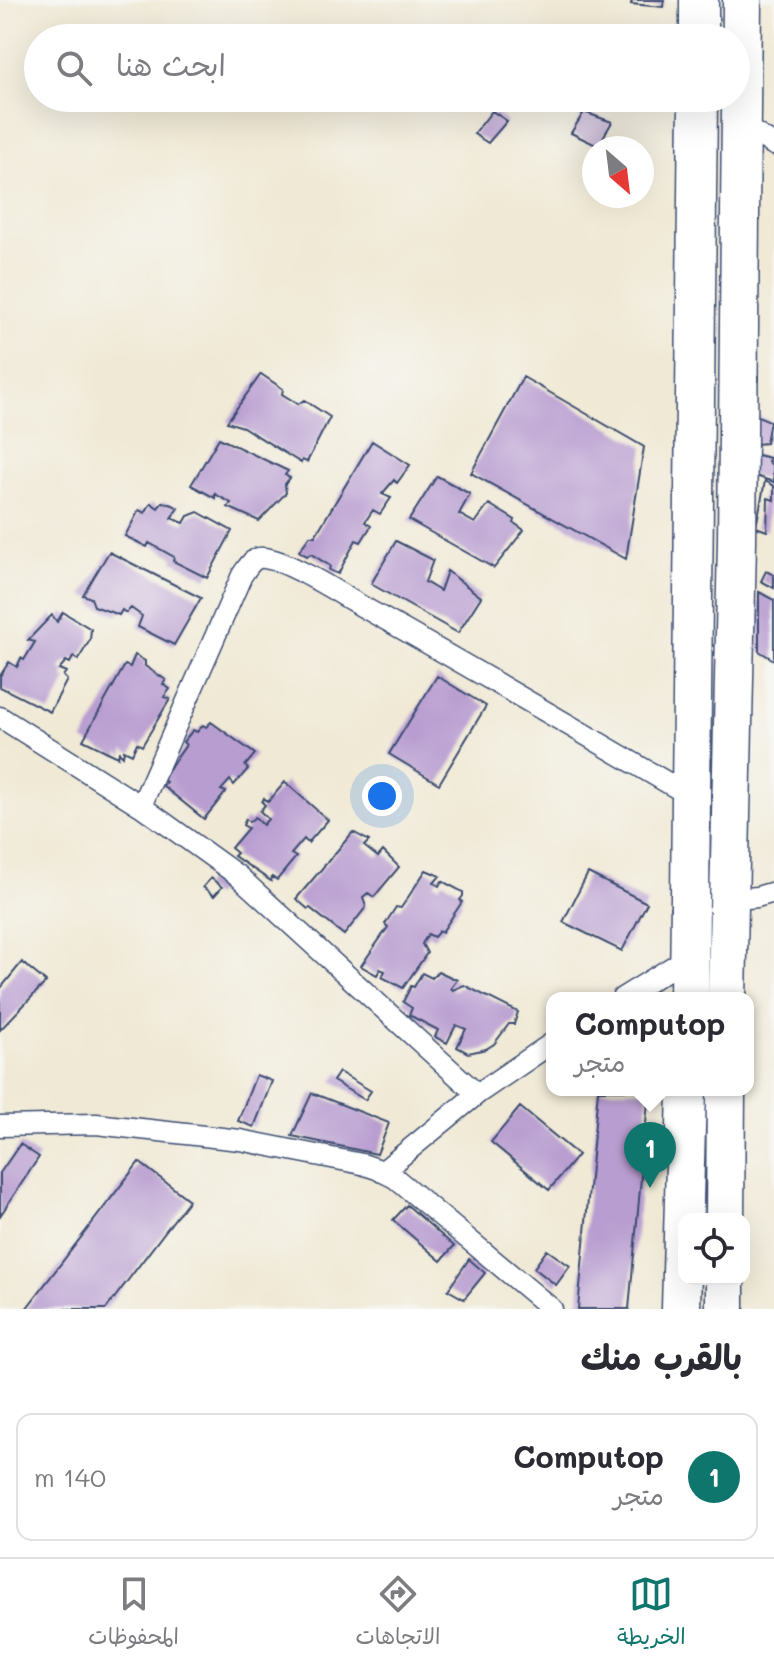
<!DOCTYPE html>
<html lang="ar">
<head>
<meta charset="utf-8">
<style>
  body { margin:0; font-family:Mali,"Playpen Sans Arabic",sans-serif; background:#f7f7f7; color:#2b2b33; direction:rtl }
  .controls { position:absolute; right:24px; bottom:24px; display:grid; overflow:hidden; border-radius:16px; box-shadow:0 8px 32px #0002 }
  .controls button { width:72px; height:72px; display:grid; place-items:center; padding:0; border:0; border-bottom:2px solid #e1e1e2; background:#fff; color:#2b2b33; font:40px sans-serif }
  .compass { position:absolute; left:582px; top:136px; width:72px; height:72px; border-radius:50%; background:#fff; box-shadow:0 8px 32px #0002; rotate:152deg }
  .you { position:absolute; left:382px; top:796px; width:28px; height:28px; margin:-20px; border:6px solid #fff; border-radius:50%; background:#1a73e8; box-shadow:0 0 0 12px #1a73e833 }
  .badge { display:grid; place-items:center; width:52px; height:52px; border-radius:50%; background:#0f766e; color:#fff; font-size:26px; font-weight:700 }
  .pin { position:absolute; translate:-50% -66px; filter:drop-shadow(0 2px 4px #0008) }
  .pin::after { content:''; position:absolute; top:42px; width:28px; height:24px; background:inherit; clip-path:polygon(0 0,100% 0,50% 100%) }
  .popup { position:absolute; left:546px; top:992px; width:208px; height:104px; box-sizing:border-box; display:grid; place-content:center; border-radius:16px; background:#fff; filter:drop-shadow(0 2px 6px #0005); font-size:26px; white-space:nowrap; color:#7c7c81 }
  .popup b { font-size:30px; color:#2b2b33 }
  .popup::after { content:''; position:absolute; left:50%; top:100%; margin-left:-16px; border:16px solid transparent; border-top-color:#fff }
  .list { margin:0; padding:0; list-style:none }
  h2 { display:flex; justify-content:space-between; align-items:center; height:104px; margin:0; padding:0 32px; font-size:34px }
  h2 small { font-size:26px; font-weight:400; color:#7c7c81 }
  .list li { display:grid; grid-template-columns:52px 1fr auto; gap:24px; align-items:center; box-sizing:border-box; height:128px; margin:0 16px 16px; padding:0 16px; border:2px solid #e1e1e2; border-radius:16px }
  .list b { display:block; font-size:30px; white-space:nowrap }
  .list p { margin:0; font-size:26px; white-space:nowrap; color:#7c7c81 }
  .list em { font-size:26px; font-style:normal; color:#7c7c81 }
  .icon { flex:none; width:44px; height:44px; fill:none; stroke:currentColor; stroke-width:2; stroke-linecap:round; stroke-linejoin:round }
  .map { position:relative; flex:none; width:774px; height:1309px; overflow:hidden; direction:ltr }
  .search { position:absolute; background:#fff; box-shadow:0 8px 32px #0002; left:24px; right:24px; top:24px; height:88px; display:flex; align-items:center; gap:20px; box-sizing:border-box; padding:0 28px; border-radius:44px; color:#7c7c81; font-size:30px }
  .sheet { height:248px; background:#fff }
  nav { display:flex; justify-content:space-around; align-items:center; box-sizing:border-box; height:112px; border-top:2px solid #e1e1e2; background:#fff; font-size:22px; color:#7c7c81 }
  nav a { display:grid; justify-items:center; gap:4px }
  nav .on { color:#0f766e }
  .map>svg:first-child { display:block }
</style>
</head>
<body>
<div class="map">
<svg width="774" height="1309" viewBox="0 0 774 1309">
  <rect width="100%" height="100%" fill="#f6f6f2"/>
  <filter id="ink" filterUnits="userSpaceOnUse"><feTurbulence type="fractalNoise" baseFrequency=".0125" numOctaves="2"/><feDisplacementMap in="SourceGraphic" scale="16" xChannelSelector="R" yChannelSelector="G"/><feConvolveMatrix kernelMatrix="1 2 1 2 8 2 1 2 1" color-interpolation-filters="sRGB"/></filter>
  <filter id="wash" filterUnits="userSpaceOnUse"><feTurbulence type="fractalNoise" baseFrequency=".006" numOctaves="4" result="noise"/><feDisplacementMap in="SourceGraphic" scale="32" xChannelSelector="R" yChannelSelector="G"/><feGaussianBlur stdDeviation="1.8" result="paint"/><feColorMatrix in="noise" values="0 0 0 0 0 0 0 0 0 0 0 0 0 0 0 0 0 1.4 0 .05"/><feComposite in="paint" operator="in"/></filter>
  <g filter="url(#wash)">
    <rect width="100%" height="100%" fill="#f0e9d5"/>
    <g id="blocks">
      <path fill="#b89dd0" d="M632 0H664L663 7 631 4Z
        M581 98H607L608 109 582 111Z
        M492 111 507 121 488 143 474 134Z
        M584 112 612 122 598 146 571 133Z
        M261 374 283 389 282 394 298 404 304 400 330 417 307 462 302 460 301 463 243 427 227 422Z
        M523 377 644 447 626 559 471 473Z
        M753 414 770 421 766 443 744 445Z
        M219 438 288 471 285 475 290 478 285 484 286 493 259 521 228 507 231 503 215 494V498L191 485Z
        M372 441 410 465 397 483 394 480 382 494 391 498 380 514 373 510 365 522 371 526 361 542 356 540 338 574 329 570 330 566 311 554 307 556 299 551 310 536H315Z
        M748 453 770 458 768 461 773 466 774 482 746 473Z
        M437 476 470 494 459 514 475 523 489 504 515 520 514 523 524 530 494 568 409 520Z
        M765 481 774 486V500L768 498 767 531 756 527Z
        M163 502 173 505 178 508 171 518 184 523 188 516 198 512 232 531 207 578 173 561 174 557 149 543 147 547 125 536 139 510 145 513 151 503 158 508Z
        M396 541 433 560 425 582 440 591 447 571 481 597 458 633 371 584Z
        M109 552 201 598 174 645 138 627 142 616 131 608 126 613 122 610 119 615 94 606 91 598 83 595Z
        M766 571 774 575V588L761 581Z
        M759 592 774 600V660L759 651Z
        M63 612 91 629 90 640 78 660 73 657 70 663 66 661 59 669 66 672 63 676 67 680 50 712 0 687V676L9 662 17 667 21 658 24 660 35 642 28 640 52 615 57 622Z
        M135 655 145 661V666L166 680 163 684 170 689 164 697 170 699 142 746 137 743 132 754 124 750 123 756 119 752 118 757 83 740 125 665 130 667Z
        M437 676 486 706 439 784 389 754Z
        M211 722 255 754 245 766 248 769 234 785 230 780 221 790 226 792 204 819 163 786 166 782 162 779 186 745 183 742 193 730 197 732 203 725 206 727Z
        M285 782 328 820 308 843 304 839 291 854 296 857 277 880 272 877 271 881 234 856 237 853 231 848 248 828 243 825 246 819 249 822 255 817 263 825 268 819 260 811 265 805 262 802 264 798 268 802Z
        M353 832 369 841 364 846 378 857 383 851 399 867 374 897 368 893 363 897 366 907 344 935 310 908 308 909 296 899Z
        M426 870 440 876 434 883 439 886 442 881 463 892V896L460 900 462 902 442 932 439 931 434 937 428 934 422 944 427 953 403 988 382 977 385 971 380 969 377 975 361 966 388 927 385 924 396 907 401 908Z
        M588 873 647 903 622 951 563 922Z
        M211 878 222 887 214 896 203 887Z
        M22 962 46 982 0 1030V989Z
        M438 971 457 980 451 988 453 990 464 985 518 1012 514 1024H509L494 1044 486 1049 473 1052 468 1053 457 1047 466 1029 456 1025 447 1043 435 1037 438 1030 409 1015 412 1008 403 1002 411 986 414 987 422 973 432 978Z
        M339 1072 371 1091 365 1100 333 1081Z
        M256 1075 272 1081 254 1127 238 1121Z
        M598 1090H649L629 1309H578Z
        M312 1093 389 1123 377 1154 292 1136Z
        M520 1107 578 1155 549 1190 491 1142Z
        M20 1144 39 1157 0 1216V1173Z
        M139 1162 189 1200 106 1309H26Z
        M407 1205 454 1246 441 1261 393 1220Z
        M547 1250 570 1266 556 1285 534 1268Z
        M469 1259 485 1273 464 1299 448 1290Z"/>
    </g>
  </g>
  <g filter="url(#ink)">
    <use href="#blocks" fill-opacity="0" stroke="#3b4b70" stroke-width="2"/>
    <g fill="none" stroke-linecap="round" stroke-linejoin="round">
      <defs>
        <path id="street" d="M739 123 774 145
          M0 717 141 806 237 875 477 1094
          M141 806 242 575C248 567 253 556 264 558 288 560 340 594 363 607 473 668 582 733 692 797
          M728 900 757 897 774 892
          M622 998 690 956
          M0 1126 96 1124 240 1140 362 1164 377 1169 395 1178 552 1309
          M382 1172 477 1094 552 1043"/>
        <path id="highway" d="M699 38V0
          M689 998 698 98
          M727 998 737 542 742 0
          M725 1219 726 1090
          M681 1309 687 1090
          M725 1309V1279"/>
      </defs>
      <use href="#street" stroke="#3b4b70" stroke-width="23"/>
      <use href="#highway" stroke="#3b4b70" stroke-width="41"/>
      <use href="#street" stroke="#fff" stroke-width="20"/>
      <use href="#highway" stroke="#fff" stroke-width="38"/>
    </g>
  </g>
</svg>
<div class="controls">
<button><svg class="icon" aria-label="locate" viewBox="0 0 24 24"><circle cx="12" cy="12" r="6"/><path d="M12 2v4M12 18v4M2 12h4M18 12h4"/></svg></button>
</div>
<svg class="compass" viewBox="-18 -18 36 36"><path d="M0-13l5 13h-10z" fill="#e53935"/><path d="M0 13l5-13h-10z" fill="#7c7c81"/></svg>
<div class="you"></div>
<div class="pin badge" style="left:650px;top:1188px">1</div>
<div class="popup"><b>Computop</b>متجر</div>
<div class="search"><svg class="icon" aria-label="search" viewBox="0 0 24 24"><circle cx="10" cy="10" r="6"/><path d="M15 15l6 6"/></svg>ابحث هنا</div>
</div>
<section class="sheet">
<h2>بالقرب منك<small></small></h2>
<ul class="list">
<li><span class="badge">1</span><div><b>Computop</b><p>متجر</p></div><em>140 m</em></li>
</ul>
</section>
<nav>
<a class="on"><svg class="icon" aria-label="map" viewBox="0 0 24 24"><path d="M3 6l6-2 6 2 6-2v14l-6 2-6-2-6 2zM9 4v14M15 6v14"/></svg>الخريطة</a>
<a><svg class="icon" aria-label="directions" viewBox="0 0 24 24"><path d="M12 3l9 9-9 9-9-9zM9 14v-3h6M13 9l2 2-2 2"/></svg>الاتجاهات</a>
<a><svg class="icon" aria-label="saved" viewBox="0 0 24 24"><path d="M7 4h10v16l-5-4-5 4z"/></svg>المحفوظات</a>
</nav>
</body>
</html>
